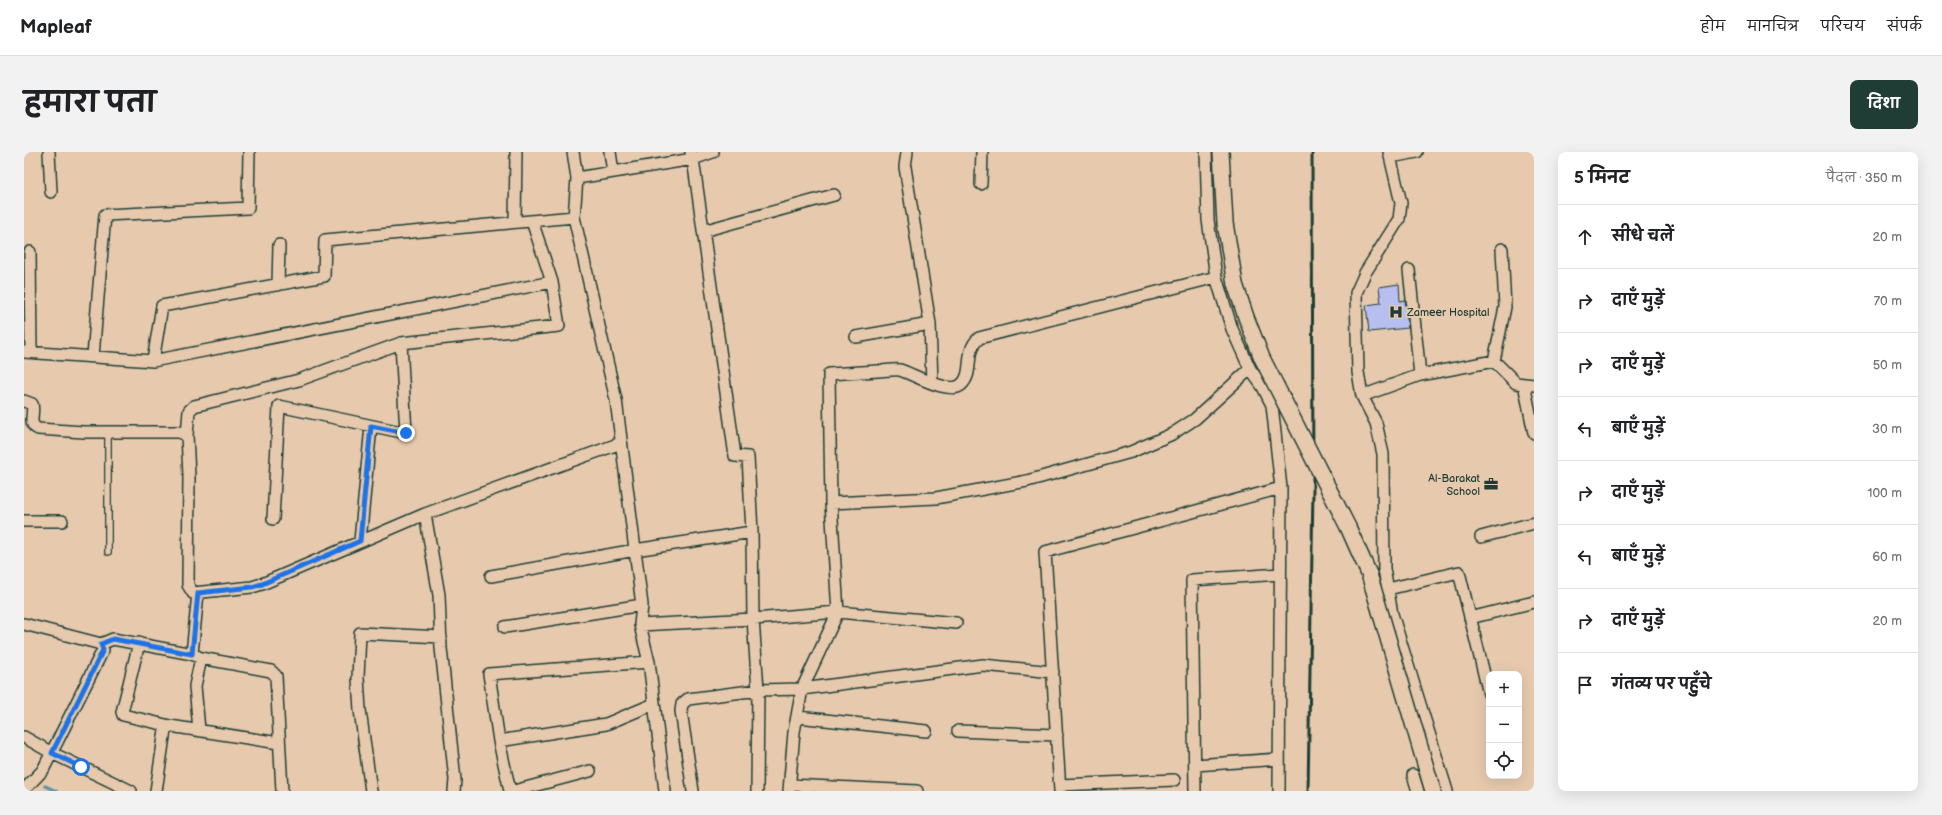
<!DOCTYPE html>
<html lang="hi">
<head>
<meta charset="utf-8">
<style>
  body { margin:0; font-family:"Balsamiq Sans","Playpen Sans Deva",sans-serif; background:#f2f2f2; color:#202124 }
  .controls { position:absolute; right:12px; bottom:12px; display:grid; overflow:hidden; border-radius:8px; box-shadow:0 4px 16px #0002 }
  .controls button { width:36px; height:36px; display:grid; place-items:center; padding:0; border:0; border-bottom:1px solid #e0e0e0; background:#fff; color:#202124; font:20px sans-serif }
  .stop { position:absolute; width:12px; height:12px; margin:-9px; border:3px solid #1a73e8; border-radius:50%; background:#fff }
  .stop.end { background:#1a73e8; border-color:#fff; box-shadow:0 1px 4px #0008 }
  .list { margin:0; padding:0; list-style:none }
  h2 { display:flex; justify-content:space-between; align-items:center; height:52px; margin:0; padding:0 16px; font-size:17px }
  h2 small { font-size:13px; font-weight:400; color:#757577 }
  .list li { display:grid; grid-template-columns:26px 1fr auto; gap:12px; align-items:center; box-sizing:border-box; height:64px; padding:0 16px; border-top:1px solid #e0e0e0 }
  .list b { display:block; font-size:15px; white-space:nowrap }
  .list em { font-size:13px; font-style:normal; color:#757577 }
  .icon { flex:none; width:22px; height:22px; fill:none; stroke:currentColor; stroke-width:2; stroke-linecap:round; stroke-linejoin:round }
  .map { position:relative; flex:none; width:1510px; height:639px; overflow:hidden; border-radius:8px }
  header { display:flex; align-items:center; gap:24px; box-sizing:border-box; height:56px; padding:0 20px; background:#fff; border-bottom:1px solid #e0e0e0 }
  header strong { font-size:19px }
  nav { display:flex; gap:22px; margin-inline-start:auto; font-size:14px }
  .intro { display:flex; align-items:center; justify-content:space-between; box-sizing:border-box; height:96px; padding:0 24px }
  h1 { margin:0; font-size:28px }
  .button { padding:10px 18px; border-radius:8px; background:#1f3d34; color:#fff; font-size:14px; font-weight:700 }
  main { display:flex; gap:24px; padding:0 24px }
  aside { flex:1; background:#fff; border-radius:8px; box-shadow:0 4px 16px #0002 }
  .map>svg:first-child { display:block }
</style>
</head>
<body>
<header>
<strong>Mapleaf</strong>
<nav><a>होम</a><a>मानचित्र</a><a>परिचय</a><a>संपर्क</a></nav>
</header>
<div class="intro"><h1>हमारा पता</h1><a class="button">दिशा</a></div>
<main>
<div class="map">
<svg width="1510" height="639" viewBox="0 0 1510 639">
  <rect width="100%" height="100%" fill="#e7caae"/>
  <filter id="ink" filterUnits="userSpaceOnUse"><feTurbulence type="fractalNoise" baseFrequency=".025" numOctaves="2"/><feDisplacementMap in="SourceGraphic" scale="8" xChannelSelector="R" yChannelSelector="G"/><feConvolveMatrix kernelMatrix="1 2 1 2 8 2 1 2 1" color-interpolation-filters="sRGB"/></filter>
  <g filter="url(#ink)">
    <g fill="none" stroke-linecap="round" stroke-linejoin="round">
      <path stroke="#6090a2" stroke-width="3.5" d="M21 634 32 639"/>
    </g>
    <path fill="#b6bff0" stroke="#1f3d34" d="M1375 132 1376 149 1381 148 1384 176 1345 180 1342 153 1357 151 1355 135Z"/>
    <g fill="none" stroke-linecap="round" stroke-linejoin="round">
      <defs>
        <path id="lane" d="M84 280V400"/>
        <path id="street" d="M25 0 27 40
          M549 0 553 26 550 65 592 248 618 453 616 473 625 510 641 639
          M586 0 589 20
          M883 0 881 15 906 172 908 231
          M1182 0 1184 68 1192 125 1208 177 1226 217 1239 235 1248 253 1257 336 1255 639
          M1365 0 1377 51 1375 67 1341 121 1332 141 1334 220 1338 244 1352 271 1359 302 1360 417 1368 462 1423 639
          M667 1 669 7 689 0
          M1367 5 1393 0
          M553 26 669 7 711 304 724 305 728 380 729 467 734 538 733 639
          M957 32 958 0
          M491 70 492 0
          M679 79 810 43
          M6 100 7 200
          M1385 118 1396 223
          M254 133 255 93
          M832 185 906 172
          M0 200 129 209 528 130
          M69 204 81 63 224 56 225 0
          M129 209 138 154 300 124 301 88 550 65
          M1470 209 1481 155 1478 97
          M1500 232 1510 281
          M1338 244 1396 223 1470 209 1492 231 1510 233
          M0 249 8 252C11 261 3 272 14 277L60 280H155L163 283 165 324 164 433 169 441 228 435 238 432 401 362 597 291
          M163 283 165 259 170 254 275 228 377 191 535 174 528 130 508 69
          M807 351 912 346 1003 329 1107 300 1148 282 1171 267 1226 217
          M401 362 415 443 417 496 431 628 430 639
          M249 367 255 254 382 281 377 191
          M0 369H38
          M1457 385 1510 371
          M336 389 347 274
          M467 424 611 398 728 380
          M1364 437 1435 420 1465 542
          M174 441 168 502 177 506 247 519 252 524 258 639
          M1446 466 1510 450
          M0 472 77 492 79 498 19 618 0 638
          M616 473 729 467 814 460 932 471
          M481 475 618 453
          M115 491 98 560 99 563 146 574
          M77 492 89 487 168 502
          M774 565 902 579
          M175 578 171 534 177 506
          M934 579 1033 583
          M0 585 28 601 107 639
          M475 589 582 572 630 552
          M1171 613 1255 607
          M1389 623 1394 639
          M766 633 893 639
          M1036 633 1150 628
          M132 639 141 578 146 574 255 591
          M347 639 336 558 334 526 336 481 417 485
          M486 639 475 589 465 522 625 510
          M490 639 566 619
          M669 639 657 559 658 552 664 547 734 538 778 537 959 513 1029 520
          M765 639 770 580 778 537 814 460 807 351 805 222C821 221 838 220 854 219 861 219 869 217 876 218 889 222 925 243 937 233 951 221 939 200 955 186L1192 125
          M1036 639 1021 400 1257 336
          M1171 639 1168 428 1256 422"/>
      </defs>
      <use href="#lane" stroke="#1f3d34" stroke-width="8"/>
      <use href="#street" stroke="#1f3d34" stroke-width="14"/>
      <use href="#lane" stroke="#e7caae" stroke-width="5.5"/>
      <use href="#street" stroke="#e7caae" stroke-width="11"/>
      <path stroke="#1f3d34" stroke-width="3" d="M1284 639 1289 338 1288 0"/>
      <defs>
        <path id="secondary-bridge" d="M1197 0 1201 71 1211 132 1222 165 1238 206 1324 375 1345 422 1409 639"/>
      </defs>
      <use href="#secondary-bridge" stroke="#1f3d34" stroke-width="18" stroke-linecap="butt"/>
      <use href="#secondary-bridge" stroke="#e7caae" stroke-width="15"/>
    </g>
  </g>
  <g fill="none" stroke-linecap="round" stroke-linejoin="round" filter="url(#ink)">
    <path stroke="#1a73e8" stroke-width="5" d="M57 615 28 601 79 498 77 492 89 487 168 502 174 441 228 435 238 432 336 389 347 274 382 281"/>
  </g>
  <defs>
    <symbol id="hospital-bare" viewBox="-9 -9 18 18"><path d="M-5-5h3v3.5h4V-5h3V5h-3V1.5h-4V5h-3Z" fill="#1f3d34" stroke="#e7caae" stroke-width="2.5" paint-order="stroke"/></symbol>
    <symbol id="office-bare" viewBox="-9 -9 18 18"><path d="M-6-3h4V-5.5h4V-3h4V5H-6ZM-1-4.5V-3h2v-1.5ZM-6 0V1H6V0Z" fill="#1f3d34" stroke="#e7caae" stroke-width="2.5" paint-order="stroke"/></symbol>
  </defs>
  <g fill-rule="evenodd">
    <use href="#hospital-bare" x="1362" y="150" width="20" height="20"/>
    <use href="#office-bare" x="1457" y="322" width="20" height="20"/>
  </g>
  <g text-anchor="middle" dominant-baseline="central" stroke-width="4" stroke-linejoin="round" paint-order="stroke">
    <g font-size="11" fill="#1f3d34" stroke="#e7caae" text-anchor="start">
      <text x="1383" y="160">Zameer Hospital</text>
      <text x="1456" y="326" text-anchor="end">Al-Barakat<tspan x="1456" dy="13">School</tspan></text>
    </g>
  </g>
</svg>
<div class="controls">
<button>+</button>
<button>−</button>
<button><svg class="icon" aria-label="locate" viewBox="0 0 24 24"><circle cx="12" cy="12" r="6"/><path d="M12 2v4M12 18v4M2 12h4M18 12h4"/></svg></button>
</div>
<div class="stop" style="left:57px;top:615px"></div>
<div class="stop end" style="left:382px;top:281px"></div>
</div>
<aside>
<h2>5 मिनट<small>पैदल · 350 m</small></h2>
<ul class="list">
<li><svg class="icon" aria-label="ahead" viewBox="0 0 24 24"><path d="M12 20V5M6 11l6-6 6 6"/></svg><div><b>सीधे चलें</b></div><em>20 m</em></li>
<li><svg class="icon" aria-label="right" viewBox="0 0 24 24"><path d="M7 20v-9h11M14 6l5 5-5 5"/></svg><div><b>दाएँ मुड़ें</b></div><em>70 m</em></li>
<li><svg class="icon" aria-label="right" viewBox="0 0 24 24"><path d="M7 20v-9h11M14 6l5 5-5 5"/></svg><div><b>दाएँ मुड़ें</b></div><em>50 m</em></li>
<li><svg class="icon" aria-label="left" viewBox="0 0 24 24"><path d="M17 20v-9H6M10 6l-5 5 5 5"/></svg><div><b>बाएँ मुड़ें</b></div><em>30 m</em></li>
<li><svg class="icon" aria-label="right" viewBox="0 0 24 24"><path d="M7 20v-9h11M14 6l5 5-5 5"/></svg><div><b>दाएँ मुड़ें</b></div><em>100 m</em></li>
<li><svg class="icon" aria-label="left" viewBox="0 0 24 24"><path d="M17 20v-9H6M10 6l-5 5 5 5"/></svg><div><b>बाएँ मुड़ें</b></div><em>60 m</em></li>
<li><svg class="icon" aria-label="right" viewBox="0 0 24 24"><path d="M7 20v-9h11M14 6l5 5-5 5"/></svg><div><b>दाएँ मुड़ें</b></div><em>20 m</em></li>
<li><svg class="icon" aria-label="arrive" viewBox="0 0 24 24"><path d="M6 21V4h12l-3 4 3 4H6"/></svg><div><b>गंतव्य पर पहुँचे</b></div></li>
</ul>
</aside>
</main>
</body>
</html>
